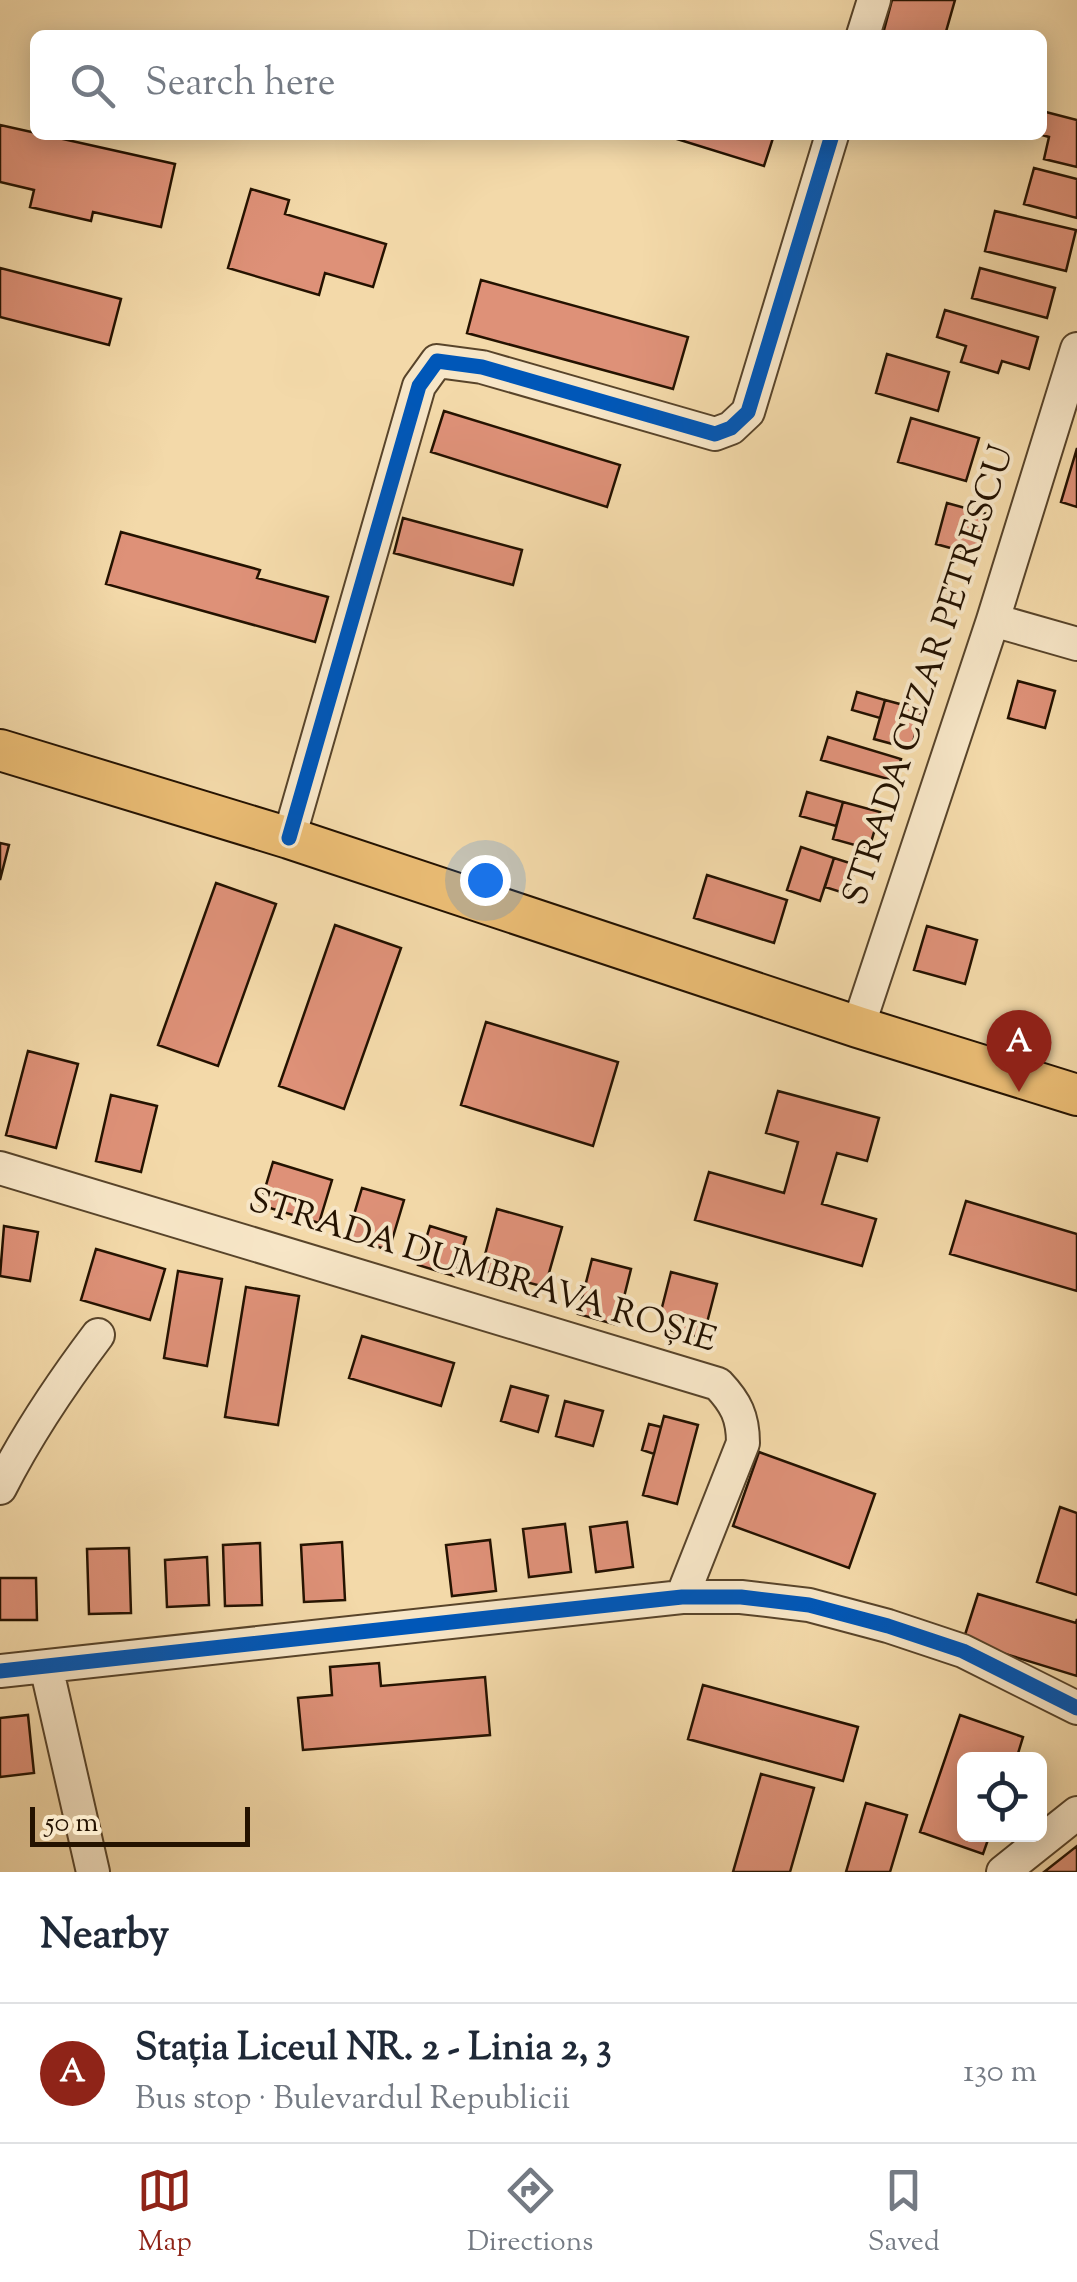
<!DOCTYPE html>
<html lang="en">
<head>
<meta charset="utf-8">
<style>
  body { margin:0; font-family:"Sorts Mill Goudy",serif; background:#f2f2f3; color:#1f2937 }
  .controls { position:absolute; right:30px; bottom:30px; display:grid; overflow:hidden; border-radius:15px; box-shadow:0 5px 25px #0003 }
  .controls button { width:90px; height:90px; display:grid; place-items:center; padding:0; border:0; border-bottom:2px solid #e0e1e3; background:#fff; color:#1f2937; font:50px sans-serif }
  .scale { position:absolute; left:30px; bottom:25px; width:220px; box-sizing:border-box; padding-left:10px; border:5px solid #241200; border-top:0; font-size:28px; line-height:35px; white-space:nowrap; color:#241200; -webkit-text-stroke:8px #f7e6c7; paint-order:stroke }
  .you { position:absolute; left:485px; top:880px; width:35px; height:35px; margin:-25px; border:8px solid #fff; border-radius:50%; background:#1a73e8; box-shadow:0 0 0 15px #1a73e833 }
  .badge { display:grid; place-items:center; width:65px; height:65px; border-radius:50%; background:#8f2418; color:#fff; font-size:32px; font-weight:700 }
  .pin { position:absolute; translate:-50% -82px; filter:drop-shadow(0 2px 5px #0008) }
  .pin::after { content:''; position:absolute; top:52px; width:35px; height:30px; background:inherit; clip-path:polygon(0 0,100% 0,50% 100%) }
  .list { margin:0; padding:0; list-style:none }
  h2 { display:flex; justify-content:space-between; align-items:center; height:130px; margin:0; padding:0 40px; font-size:42px }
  h2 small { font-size:32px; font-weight:400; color:#747a83 }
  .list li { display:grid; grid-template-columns:65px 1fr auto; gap:30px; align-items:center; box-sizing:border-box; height:140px; padding:0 40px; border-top:2px solid #e0e1e3 }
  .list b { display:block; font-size:38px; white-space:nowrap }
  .list p { margin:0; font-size:32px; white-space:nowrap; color:#747a83 }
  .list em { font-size:32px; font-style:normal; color:#747a83 }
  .icon { flex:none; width:55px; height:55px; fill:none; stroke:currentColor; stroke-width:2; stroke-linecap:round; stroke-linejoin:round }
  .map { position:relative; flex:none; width:1077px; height:1872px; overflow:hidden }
  .search { position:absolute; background:#fff; box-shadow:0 5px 25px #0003; left:30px; right:30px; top:30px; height:110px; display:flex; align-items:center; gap:25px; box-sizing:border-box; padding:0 35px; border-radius:15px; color:#747a83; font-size:38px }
  .sheet { height:270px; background:#fff }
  nav { display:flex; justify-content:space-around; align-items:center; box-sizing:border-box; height:140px; border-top:2px solid #e0e1e3; background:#fff; font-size:28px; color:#747a83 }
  nav a { display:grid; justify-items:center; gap:5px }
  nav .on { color:#8f2418 }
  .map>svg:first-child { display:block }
</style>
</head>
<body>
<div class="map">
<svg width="1077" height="1872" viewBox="0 0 1077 1872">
  <rect width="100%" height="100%" fill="#f3d9a9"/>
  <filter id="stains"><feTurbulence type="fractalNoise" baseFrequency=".002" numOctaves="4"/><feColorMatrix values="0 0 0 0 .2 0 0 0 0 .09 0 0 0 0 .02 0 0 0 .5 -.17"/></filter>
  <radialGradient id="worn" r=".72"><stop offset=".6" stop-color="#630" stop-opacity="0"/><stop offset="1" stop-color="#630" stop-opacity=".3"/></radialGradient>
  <path fill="#de9178" stroke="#241200" stroke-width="2.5" d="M892 0H955L945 35H901L884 30Z
    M1042 111 1077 120V167L1044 159 1049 137 1042 135Z
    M0 125 175 164 161 227 93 212 91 221 30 207 34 190 0 182Z
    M664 135H774L764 166Z
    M1034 168 1077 179V218L1024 204Z
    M251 189 289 200 285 214 386 244 373 287 325 273 319 295 228 268Z
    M995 211 1076 230 1066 271 985 251Z
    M0 268 121 299 109 345 0 317Z
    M980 268 1055 288 1047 318 972 298Z
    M481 280 688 337 673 389 467 333Z
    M945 310 1038 337 1029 369 1002 361 998 373 961 362 966 346 937 337Z
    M887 354 949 372 938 411 876 393Z
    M444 411 620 465 607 507 431 452Z
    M911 418 979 438 966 481 898 462Z
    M1077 448V507L1061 502Z
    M947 503 987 514 976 555 936 544Z
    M403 518 522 550 513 585 394 553Z
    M121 532 260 570 257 578 328 597 315 642 106 584Z
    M1018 681 1055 691 1045 728 1008 718Z
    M857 692 885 700 880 718 852 710Z
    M885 700 922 710 911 749 874 739Z
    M828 737 901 759 895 781 821 760Z
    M807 792 843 802 836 826 800 816Z
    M843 802 880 812 869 849 833 839Z
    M0 843 9 845 0 880Z
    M801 847 834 858 820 901 787 890Z
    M834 858 856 865 847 894 825 887Z
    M707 875 787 900 774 943 694 918Z
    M216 883 276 904 218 1066 158 1045Z
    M335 925 401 948 344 1109 279 1086Z
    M927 926 977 940 965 984 914 970Z
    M486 1022 618 1062 593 1146 461 1105Z
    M28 1051 78 1064 56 1148 6 1135Z
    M778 1091 879 1118 867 1161 837 1153 822 1204 876 1219 862 1266 695 1220 709 1172 784 1193 798 1142 766 1133Z
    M111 1095 157 1106 141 1172 96 1161Z
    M273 1162 332 1180 319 1223 260 1205Z
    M362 1188 404 1200 389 1250 347 1238Z
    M966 1201 1077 1234V1291L950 1254Z
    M497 1209 562 1227 545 1287 481 1270Z
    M4 1226 38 1232 30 1281 0 1276Z
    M430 1226 466 1237 454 1276 418 1265Z
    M96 1249 165 1269 150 1320 81 1300Z
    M592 1259 631 1269 617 1325 578 1314Z
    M178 1271 222 1279 207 1366 164 1358Z
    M671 1272 717 1284 703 1338 657 1327Z
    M246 1287 299 1296 278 1425 225 1417Z
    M362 1336 454 1363 441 1406 349 1378Z
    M511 1386 548 1396 538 1432 501 1421Z
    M565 1401 603 1411 593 1446 556 1436Z
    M664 1416 698 1425 677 1504 643 1495Z
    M649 1424 661 1427 654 1454 642 1450Z
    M759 1452 875 1494 849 1568 733 1526Z
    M1060 1507 1077 1513V1595L1037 1582Z
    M627 1522 633 1567 596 1572 590 1527Z
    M565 1524 571 1572 529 1577 523 1529Z
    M490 1540 496 1591 452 1596 446 1545Z
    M342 1542 345 1600 304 1602 301 1545Z
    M260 1543 262 1605 225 1606 223 1545Z
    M129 1548 131 1613 89 1614 87 1549Z
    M207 1557 209 1605 167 1607 165 1560Z
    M0 1578H36L37 1620H0Z
    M978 1594 1076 1623 1077 1619V1676L963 1641Z
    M379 1663 381 1686 485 1677 490 1735 303 1750 298 1698 332 1695 330 1667Z
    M703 1685 858 1727 843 1781 688 1739Z
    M28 1715 34 1773 0 1777V1718Z
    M960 1715 1023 1737 1016 1760H964V1834H990L983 1854 920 1832Z
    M761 1774 814 1788 790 1872H733Z
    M866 1803 907 1815 890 1872H846Z
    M1077 1846V1872H1044Z"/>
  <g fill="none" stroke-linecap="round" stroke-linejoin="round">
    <defs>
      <path id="minor" d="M863 35 874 0
        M993 620 1077 644
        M289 838 419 386 437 361 482 367 715 434 731 428 748 412 832 135
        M858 1027 993 620 1077 349
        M0 1168 718 1384C736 1403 743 1417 743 1443L682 1597
        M0 1488C28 1433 61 1384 98 1335
        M46 1666 93 1872
        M0 1671 682 1597H741L809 1605 888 1626 963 1651 1077 1708
        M1003 1872 1077 1813"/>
      <path id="major" d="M0 750 289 838 858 1027 1077 1095"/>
    </defs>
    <use href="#minor" stroke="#58442a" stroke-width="36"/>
    <use href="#major" stroke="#241200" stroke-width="44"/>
    <use href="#minor" stroke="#f7e6c7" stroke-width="32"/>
    <use href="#major" stroke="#eabc74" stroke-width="40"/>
    <defs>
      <path id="cycleway" d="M289 838 419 386 437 361 482 367 715 434 731 428 748 412 832 135
        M0 1671 682 1597H741L809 1605 888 1626 963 1651 1077 1708"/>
    </defs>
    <use href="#cycleway" stroke="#f7e6c7" stroke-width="21"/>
    <use href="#cycleway" stroke="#0057b8" stroke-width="15"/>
  </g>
  <g text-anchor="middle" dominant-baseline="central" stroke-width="8" stroke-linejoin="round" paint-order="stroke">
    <g font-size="35" fill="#241200" stroke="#f7e6c7">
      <text transform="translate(930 676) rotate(-72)">STRADA CEZAR PETRESCU</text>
      <text transform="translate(482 1272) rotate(17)">STRADA DUMBRAVA ROȘIE</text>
    </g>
  </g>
  <rect width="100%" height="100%" filter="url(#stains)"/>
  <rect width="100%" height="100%" fill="url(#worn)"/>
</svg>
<div class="controls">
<button><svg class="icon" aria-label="locate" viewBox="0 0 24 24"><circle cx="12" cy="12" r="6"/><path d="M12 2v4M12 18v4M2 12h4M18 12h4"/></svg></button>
</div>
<div class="scale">50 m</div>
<div class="you"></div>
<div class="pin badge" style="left:1019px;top:1092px">A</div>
<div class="search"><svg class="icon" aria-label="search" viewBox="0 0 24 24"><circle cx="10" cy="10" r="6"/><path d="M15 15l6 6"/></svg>Search here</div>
</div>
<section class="sheet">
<h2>Nearby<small></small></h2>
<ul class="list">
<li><span class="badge">A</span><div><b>Stația Liceul NR. 2 - Linia 2, 3</b><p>Bus stop · Bulevardul Republicii</p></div><em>130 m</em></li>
</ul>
</section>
<nav>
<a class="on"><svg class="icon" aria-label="map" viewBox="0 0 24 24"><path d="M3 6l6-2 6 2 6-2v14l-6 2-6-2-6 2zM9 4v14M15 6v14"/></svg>Map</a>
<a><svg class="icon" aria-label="directions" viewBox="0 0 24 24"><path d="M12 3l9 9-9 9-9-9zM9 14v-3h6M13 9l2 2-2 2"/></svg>Directions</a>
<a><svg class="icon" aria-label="saved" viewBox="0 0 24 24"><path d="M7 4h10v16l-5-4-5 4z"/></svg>Saved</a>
</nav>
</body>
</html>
